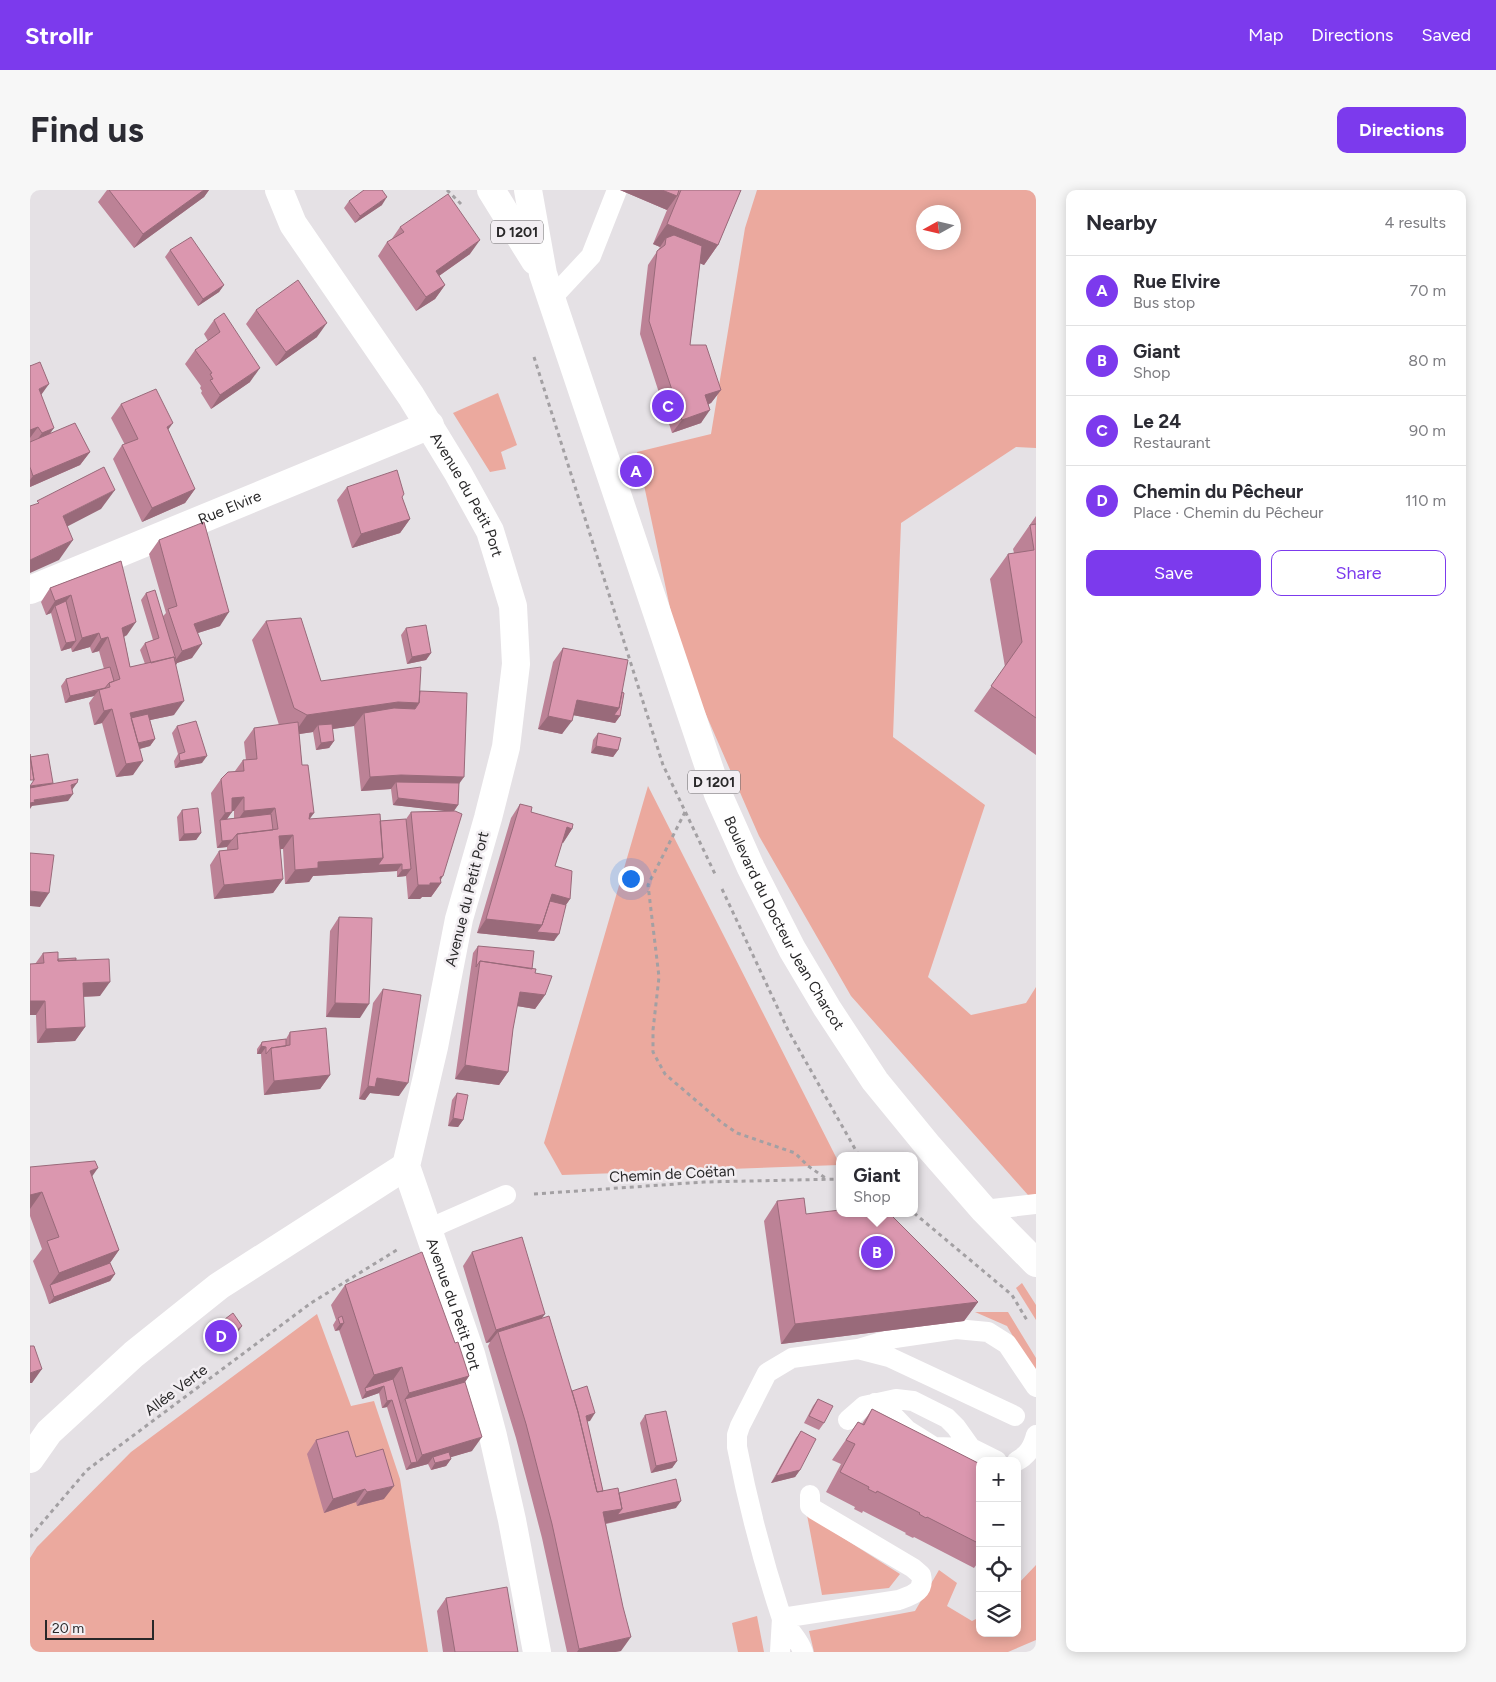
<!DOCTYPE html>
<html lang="en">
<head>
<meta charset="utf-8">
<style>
  body { margin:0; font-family:Figtree,sans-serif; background:#f7f7f7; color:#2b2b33 }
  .controls { position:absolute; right:15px; bottom:15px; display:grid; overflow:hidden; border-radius:10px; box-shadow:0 2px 12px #0003 }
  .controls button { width:45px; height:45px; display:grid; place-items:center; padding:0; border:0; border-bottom:1px solid #e1e1e2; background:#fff; color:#2b2b33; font:25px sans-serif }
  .compass { position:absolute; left:886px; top:15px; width:45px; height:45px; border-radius:50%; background:#fff; box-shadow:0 2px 12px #0003; rotate:262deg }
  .scale { position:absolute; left:15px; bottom:12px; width:109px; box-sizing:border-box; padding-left:5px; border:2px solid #292829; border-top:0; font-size:14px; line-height:18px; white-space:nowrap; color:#292829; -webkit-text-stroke:4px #f2eef2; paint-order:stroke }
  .you { position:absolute; left:600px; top:688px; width:18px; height:18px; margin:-12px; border:4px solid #fff; border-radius:50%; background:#1a73e8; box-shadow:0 0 0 8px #1a73e833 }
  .badge { display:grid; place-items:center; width:32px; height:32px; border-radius:50%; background:#7c3aed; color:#fff; font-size:16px; font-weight:700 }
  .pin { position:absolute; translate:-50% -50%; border:2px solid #fff; box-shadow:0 1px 5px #0006 }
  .popup { position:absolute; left:806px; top:962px; width:82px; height:65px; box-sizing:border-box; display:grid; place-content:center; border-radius:10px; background:#fff; filter:drop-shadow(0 1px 4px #0005); font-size:16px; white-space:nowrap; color:#7c7c81 }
  .popup b { font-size:19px; color:#2b2b33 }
  .popup::after { content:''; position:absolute; left:50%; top:100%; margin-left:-10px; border:10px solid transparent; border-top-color:#fff }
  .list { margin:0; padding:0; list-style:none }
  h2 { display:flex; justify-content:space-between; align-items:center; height:65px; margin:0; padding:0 20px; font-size:21px }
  h2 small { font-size:16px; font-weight:400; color:#7c7c81 }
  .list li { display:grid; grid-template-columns:32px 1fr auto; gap:15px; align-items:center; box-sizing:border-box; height:70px; padding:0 20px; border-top:1px solid #e1e1e2 }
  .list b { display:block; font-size:19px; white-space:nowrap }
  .list p { margin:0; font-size:16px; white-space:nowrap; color:#7c7c81 }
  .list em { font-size:16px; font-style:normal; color:#7c7c81 }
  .actions { display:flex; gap:10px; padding:15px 20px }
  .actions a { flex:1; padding:11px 0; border:1px solid #7c3aed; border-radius:10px; text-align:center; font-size:18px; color:#7c3aed }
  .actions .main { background:#7c3aed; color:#fff }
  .icon { flex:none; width:28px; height:28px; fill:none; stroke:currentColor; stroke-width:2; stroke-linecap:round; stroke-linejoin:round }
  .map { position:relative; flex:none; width:1006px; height:1462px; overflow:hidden; border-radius:10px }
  header { display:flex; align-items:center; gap:30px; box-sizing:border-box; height:70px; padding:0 25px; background:#7c3aed; color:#fff }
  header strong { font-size:24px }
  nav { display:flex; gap:28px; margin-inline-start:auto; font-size:18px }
  .intro { display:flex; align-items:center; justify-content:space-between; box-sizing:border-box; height:120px; padding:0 30px }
  h1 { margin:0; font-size:35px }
  .button { padding:12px 22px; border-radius:10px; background:#7c3aed; color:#fff; font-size:18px; font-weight:700 }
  main { display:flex; gap:30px; padding:0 30px }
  aside { flex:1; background:#fff; border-radius:10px; box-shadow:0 2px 12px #0003 }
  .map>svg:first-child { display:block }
</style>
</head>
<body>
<header>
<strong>Strollr</strong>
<nav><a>Map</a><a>Directions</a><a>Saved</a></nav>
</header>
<div class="intro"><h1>Find us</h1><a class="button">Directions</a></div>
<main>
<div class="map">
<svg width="1006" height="1462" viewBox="0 0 1006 1462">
  <rect width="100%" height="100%" fill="#e5e1e5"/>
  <path fill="#eba99e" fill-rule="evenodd" d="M727 0H1006V258L986 257 871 333 863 547 955 615 898 787 941 825 996 813 1006 797V1014L821 806 729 646 650 465 607 262 681 244 715 38ZM894 22H924V52H894Z
    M468 203 487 255 471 262 476 279 460 282 423 223Z
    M618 596 809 973V975L532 985 514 953Z
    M992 1093 1006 1115V1130L986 1098Z
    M945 1122H978L1006 1168V1186L977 1136Z
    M287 1124 321 1216 344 1211 370 1289 398 1462H0V1368L7 1357 101 1262Z
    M777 1325 870 1384 859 1398 792 1405Z
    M1006 1375V1450L978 1462H784L779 1441 885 1421 909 1380 927 1393 917 1416 942 1431 950 1427V1443H987V1395Z
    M727 1426 734 1462H708L702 1433Z"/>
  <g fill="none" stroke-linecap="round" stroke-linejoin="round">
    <path stroke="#a3a0a3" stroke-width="3" stroke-dasharray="4 4" stroke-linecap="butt" d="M417 0 431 14
      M504 167 633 575 685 684
      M655 622 618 695 629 787 623 840V862L635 884 691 932 707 943 765 963 778 976 797 989
      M692 699 758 840 829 966
      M504 1004 674 992 810 989
      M884 1023 982 1105 998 1132
      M0 1347 57 1280 281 1113 370 1058"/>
    <path stroke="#fff" stroke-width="20" d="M521 109 561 66 587 0
      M954 1020 1006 1014
      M398 1041 412 1033 476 1005
      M828 1159 865 1148 926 1139 958 1142 977 1154 1006 1197
      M845 1213 853 1215 877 1240 904 1257 941 1258
      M818 1230 834 1216 866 1209 883 1211 917 1228 926 1237 941 1258 967 1271
      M987 1271C998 1265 1003 1257 1006 1245
      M752 1428 869 1410C882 1405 895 1402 891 1385L883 1378 785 1320 780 1316V1305
      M750 1462 752 1428
      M773 1462C769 1448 756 1439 751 1426 733 1371 718 1314 707 1257V1245L710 1236 737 1183 762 1168 828 1159 859 1167 985 1226"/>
    <path stroke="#fff" stroke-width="28" id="s1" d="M0 400 400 235"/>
    <g stroke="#fff" stroke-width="28">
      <path id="s2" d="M249 0 263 34 381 206 428 283 460 341 483 416 486 474 476 557 458 628 429 729 404 857 376 976 441 1164 463 1246 482 1330 507 1462"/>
      <path d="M0 1269 19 1242 104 1164 189 1096 376 976"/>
    </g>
    <g stroke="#fff" stroke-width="28">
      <path d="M461 0 505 71"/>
      <path id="s3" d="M498 0 513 84 688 604 721 678 762 759 797 818 845 891 899 957 954 1020 1006 1073"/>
    </g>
  </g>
  <path fill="#bc8296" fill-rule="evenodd" d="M77 0H179L174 7 104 58 68 12Z
    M590 0H711L688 55 674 75 670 73 660 155 691 200 681 213 679 214 671 233 642 243 610 144 618 75 630 57 623 54 637 20Z
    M319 11 352 15 325 33 314 18Z
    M370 37 440 64 409 86 415 95 405 109 386 121 348 66 357 52 361 50Z
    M140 60 194 95 189 102 168 116 135 67Z
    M226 120 287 147 246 176 216 134Z
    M184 130 220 192 181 219 171 203 172 201 170 198 171 196 155 174 165 160 178 151 174 144Z
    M0 175 11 205 20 244 60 262 50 275 0 297Z
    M91 214 165 299 155 313 112 332 83 269 92 255H95L81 228Z
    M317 297 372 307 380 329 370 343 322 358 307 310Z
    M1006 326V565L944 521 975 477 960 389 978 364 984 363 983 359Z
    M129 350 190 436 168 443 162 468 147 473 146 475 144 525 120 530 125 549 120 556 110 559 103 585 86 587 72 533 64 535 59 513 64 506 35 513 31 496 36 489 74 479 69 461 62 463 60 457 42 462 41 458 31 461 21 423 16 425 11 412 20 398 91 371 97 445 94 447 100 477 115 474 110 460 115 453 123 450 111 410 116 403 133 426 136 423 119 364Z
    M236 431 291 491 390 501 429 593 428 615 424 621 410 691 411 693 401 707H392L390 709H378L376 686 367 687V681L283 686 279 692 255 694 253 659H250L253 689 243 703 184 709 180 675 189 661 197 660V657L187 658 181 603 191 589 205 581 213 570H216L214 552 224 538 249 535 222 450ZM324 536 331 601 361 599 363 615 419 621 381 622 376 629 350 631 280 629 272 575 269 544 283 542 286 560 299 558 304 551 302 539ZM202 621H204V628L197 629Z
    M376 438 401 463 396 470 377 474 371 445Z
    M533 458 592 502 590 526 585 533 543 525 532 544 508 539 523 472Z
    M147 536 172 573 145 578 144 571 148 564 142 543Z
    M568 543 588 560 583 567 561 563 563 550Z
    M490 614 501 622 542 639 533 653H532L525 676 540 709 536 715 524 751 447 743 481 628Z
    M152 620 171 643 166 650 149 651 147 627Z
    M309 727 330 828 296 827 300 741Z
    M448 756 502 779 505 783 515 805 505 819 487 816 483 839 478 882 469 895 425 889 443 763Z
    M13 763 28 769 46 770 70 806 53 807 55 837 45 851 7 853 6 825H0V774H5Z
    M353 799 369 906 340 903 335 910 329 909 343 813Z
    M260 842 300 885 290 899 234 905 231 864H227V859L232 852 256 849Z
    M427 903 433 930 428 937 418 936 422 910Z
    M0 977 62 986 89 1060 80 1073 85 1084 80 1091 19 1114 15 1102 3 1071 12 1059 0 1026Z
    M747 1011 776 1024 948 1112 934 1131 751 1154 734 1031Z
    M442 1062 512 1128 542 1201 560 1231H557L573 1301 589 1303 646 1318 576 1334 591 1461 585 1462H537L512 1348 486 1248 458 1156 460 1152 456 1153 433 1076Z
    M315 1095 425 1153 439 1186 435 1192 442 1261 420 1267 421 1269 416 1276 401 1280 398 1274 376 1280 357 1217 352 1218 349 1203 332 1209 309 1140 305 1141 303 1135 306 1130 301 1115Z
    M212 1136 207 1143 185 1161 174 1148 179 1141Z
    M788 1209 794 1233 789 1240 774 1233 783 1216Z
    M842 1219 950 1274V1370L944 1378 884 1347 883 1348 875 1344 876 1343 833 1321 832 1323 824 1319 825 1317 796 1302 811 1274 802 1270 828 1232 832 1234Z
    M615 1225 647 1271 642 1278 621 1283 610 1233Z
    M771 1241 770 1280 765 1287 741 1293 766 1248Z
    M286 1250 326 1267 354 1309 327 1316 326 1312 294 1323 277 1264Z
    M416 1408 488 1462H413L407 1421Z"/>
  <path fill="#996a7a" d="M174 0H179L174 7 104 58 113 44Z
    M590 0H632L647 6 637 20Z
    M357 7 352 15 325 33 330 26Z
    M637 34 688 55 674 75 633 58 635 55 636 48 630 57 623 54Z
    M450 50 440 64 396 95 406 81Z
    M194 95 189 102 168 116 173 109Z
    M415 95 405 109 386 121 396 107Z
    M297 133 287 147 246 176 256 162Z
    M230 178 220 192 181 219 190 205Z
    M19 194 9 208V199Z
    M691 200 681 213 666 219 675 205Z
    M680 220 671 233 642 243 652 230Z
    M143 233 133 247 137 237Z
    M8 237 0 248V240Z
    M24 238 14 252 2 257 12 243Z
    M60 262 50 275 0 297V290L3 286Z
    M165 299 155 313 112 332 122 318Z
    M85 300 71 319 19 346 33 326Z
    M380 329 370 343 322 358 331 344Z
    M43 350 29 370 0 383V370Z
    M41 405 31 418 25 416 21 423 16 425 25 411Z
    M199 422 190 436 155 447 164 434Z
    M106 432 97 445 82 452 92 438Z
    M69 443 60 457 42 462 52 448Z
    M78 447 69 461 62 463 71 449Z
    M46 451 41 458 31 461 36 453Z
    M172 454 162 468 147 473 143 480V474L152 461Z
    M401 463 396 470 377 474 382 467Z
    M69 500 64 506 35 513 40 506Z
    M547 510 589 518 590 526 585 533 537 524Z
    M154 511 144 525 97 535 100 523Z
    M368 512 389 513 375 533 334 523 324 536 289 541 288 535 283 542 263 545 277 525Z
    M82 519 72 533 64 535 74 521Z
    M518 526 542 531 532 544 508 539Z
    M125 549 120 556 97 562 102 555Z
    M304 551 299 558 286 560 291 553Z
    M566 556 588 560 583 567 561 563Z
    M177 566 172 573 145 578 150 571Z
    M113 571 103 585 86 587 96 574Z
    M371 585 434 587 424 601 366 592 361 599 331 601 340 587Z
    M23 593 18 600 0 602V596Z
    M47 593 42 600 41 595Z
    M43 604 38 611 2 616 0 619V613L4 610Z
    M214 607 204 621H195L202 608Z
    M368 608 428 615 423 622 363 615Z
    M245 618 236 631 205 634 214 621Z
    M202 622 192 636 190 630 195 623Z
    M280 623H284L274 637Z
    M537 637 542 639 533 653 527 651Z
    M171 643 166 650 149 651 154 644Z
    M263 645 253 659 239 660 249 646Z
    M202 650 197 657 187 658 192 651Z
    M353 668 372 674 367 681 283 686 279 692 255 694 265 680 288 672Z
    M381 679 376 686 367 687 372 680Z
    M413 686 409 693H411L401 707H392L390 709H378L388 695 400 693 410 687Z
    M253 689 243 703 184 709 194 695Z
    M0 701 19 703 10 717 0 716Z
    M522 704 540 709 531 722 517 711Z
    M456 729 512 735 529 744 524 751 447 743Z
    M80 792 70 806 43 807 53 793Z
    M490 802 515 805 505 819 481 815Z
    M0 811H15L6 825H0Z
    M305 813 339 814 330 828 296 827Z
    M55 837 45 851 7 853 16 839Z
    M231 856 236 857 231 864H227Z
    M435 875 478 882 469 895 425 889Z
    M300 885 290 899 234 905 244 891Z
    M347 888 378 893 369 906 340 903 335 910 329 909 338 896Z
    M423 928 433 930 428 937 418 936Z
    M68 978 54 998 60 981Z
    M12 1002 0 1019V1005Z
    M89 1060 75 1080 20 1095 29 1083Z
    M85 1084 80 1091 19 1114 24 1107Z
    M948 1112 934 1131 751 1154 765 1134Z
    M515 1124 505 1138 468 1142 460 1152 456 1153 466 1140Z
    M314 1133 310 1140 305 1141 310 1134Z
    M212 1136 207 1143 185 1161 190 1154Z
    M372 1177 358 1197 354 1196 349 1203 332 1209 336 1202 335 1198 344 1185Z
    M12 1179 2 1193H0V1183Z
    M439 1186 426 1206 375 1209 365 1223 379 1203Z
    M362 1210 357 1217 352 1218 357 1211Z
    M565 1223 560 1231 551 1233 556 1226Z
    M452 1247 442 1261 405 1272 403 1267 398 1274 376 1280 381 1273 387 1272 392 1265Z
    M421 1269 416 1276 401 1280 405 1273Z
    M647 1271 642 1278 621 1283 626 1276Z
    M770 1280 765 1287 741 1293 746 1286Z
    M364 1296 354 1309 327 1316 337 1302Z
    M335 1299 326 1312 294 1323 303 1309Z
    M651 1311 646 1318 564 1336 573 1322 592 1319Z
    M601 1447 591 1461 585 1462H547L549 1459Z"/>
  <path fill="#db97af" stroke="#996a7a" d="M79 0H174L113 44Z
    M334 0H352L357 7 330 26 319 11Z
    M632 0H649L647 6Z
    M651 0H711L688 55 637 34Z
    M418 4 450 50 406 81 415 95 396 107 357 52 374 42 370 37Z
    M644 45 672 56 660 155H676L691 200 675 205 680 220 652 230 619 131 627 61 635 55 636 48Z
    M161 47 194 95 173 109 140 60Z
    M268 90 297 133 256 162 226 120Z
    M194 123 230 178 190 205 180 190 183 189 180 184 182 183 165 160 190 142 184 130Z
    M10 172 19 194 9 199 24 238 12 243 8 237 0 240V175V176Z
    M126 199 143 233 137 237 165 299 122 318 92 255 108 249 91 214Z
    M45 233 60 262 3 286 0 277V252Z
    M74 277 85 300 33 326 43 350 0 370V316L9 313 7 311Z
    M367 280 374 304 372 307 380 329 331 344 317 297Z
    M174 332 199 422 164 434 172 454 152 461 138 419 147 416 129 350Z
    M1006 334V528L961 496 992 452 978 364 1004 360 1000 335Z
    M91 371 106 432 92 438 100 477 144 467 154 511 100 523 113 571 96 574 82 519 74 521 69 500 80 497 79 493 90 489 78 447 71 449 69 443 52 448 41 405 25 411 20 398Z
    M125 400 147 473H146L144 467 121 473 115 453 129 448 116 403Z
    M36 411 46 451 36 453 25 416Z
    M271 428 291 491 391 477 389 513 368 512 277 525 264 518 236 431Z
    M396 435 401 463 382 467 376 438Z
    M533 458 598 470 589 518 547 510 542 531 518 526Z
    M80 477 84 491 79 493 75 498 40 506 36 489Z
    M390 501 437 503 434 587 371 585 340 587 334 523 364 518 385 519 389 513Z
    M592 502 594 503 590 526 584 525 589 518Z
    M118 524 125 549 108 553 101 528Z
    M166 531 177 566 150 571 149 564 155 562 147 536Z
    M268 532 272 575H278L284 623H280L279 629 350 624 353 668 288 672V678L265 680 263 645 249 646 253 689 194 695 189 661 208 659 207 644 248 639 245 618 214 621V607L202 608V622L195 623 191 589 198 582 214 581 213 570 227 569 224 538Z
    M302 534 304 551 291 553 288 535Z
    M568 543 591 548 588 560 566 556Z
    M0 564 4 590H0Z
    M18 564 23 593 0 596 4 590 0 567Z
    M48 589 47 593 41 595 43 604 4 610 5 612 0 613V598Z
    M366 592 429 593 428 615 368 608Z
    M490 614 502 617 501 622 543 634 542 639 537 637 525 676 542 681 540 709 522 704 512 735 456 729Z
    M168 618 171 643 154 644 152 620Z
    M425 621 432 624 413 686 410 687 411 693H400V695H388L381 622Z
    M241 624 243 640 207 644 202 650 192 651 190 630Z
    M376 629 381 679 372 680V674L348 675 353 668 350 631Z
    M0 663 24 665 19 703 0 701Z
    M520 711 536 715 529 744 507 742 512 735Z
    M309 727 342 728 339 814 305 813Z
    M448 756 504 761 502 779 450 771 446 777Z
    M28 762V771L79 769 80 792 53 793 55 837 16 839 15 811H0V774L14 773 13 763Z
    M46 768V770L28 771V769Z
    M450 771 506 779 505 783 522 786 515 805 490 802 483 839 478 882 435 875Z
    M353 799 391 805 378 893 347 888 345 897 338 896Z
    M296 838 300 885 244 891 241 858 260 855V842Z
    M256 849V856L241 858 236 864V857L231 856 232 852Z
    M427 903 438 905 433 930 423 928Z
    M65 971 68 978 60 981 89 1060 29 1083 17 1051 29 1047 12 1002 0 1005V977Z
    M774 1008 776 1024 810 1020V1023H859L948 1112 765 1134 747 1011Z
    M492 1047 515 1124 466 1140 442 1062Z
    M392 1062 425 1153 428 1152 439 1186 379 1203 372 1177 344 1185 315 1095Z
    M80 1073 85 1084 24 1107 20 1095Z
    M203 1123 212 1136 190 1154 179 1141Z
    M312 1126 314 1133 310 1134 308 1128Z
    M519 1126 548 1222 567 1302 588 1298 592 1319 573 1322 593 1417 601 1447 549 1459 522 1334 496 1234 468 1142Z
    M0 1156H4L12 1179 0 1183Z
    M363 1189 387 1272 381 1273 362 1210 357 1211 354 1196 336 1202 335 1198Z
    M435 1192 452 1247 392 1265 375 1209Z
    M557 1196 565 1223 556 1226 573 1301 567 1302 548 1222 542 1201Z
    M788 1209 803 1216 794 1233 779 1226Z
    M842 1219 950 1274V1354L897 1327 896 1328 889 1324 890 1323 847 1301 846 1303 838 1299 839 1297 810 1282 825 1254 816 1250 828 1232 834 1235Z
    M636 1221 647 1271 626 1276 615 1225Z
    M318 1241 326 1267 353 1259 364 1296 337 1302 335 1299 303 1309 286 1250Z
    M771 1241 786 1249 770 1280 746 1286Z
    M419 1262 421 1269 405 1273 403 1267Z
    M646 1289 651 1311 587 1325 592 1319 589 1303Z
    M987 1293 990 1294 987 1299Z
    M477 1397 488 1462H425L416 1408Z"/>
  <g text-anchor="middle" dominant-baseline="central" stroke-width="5" stroke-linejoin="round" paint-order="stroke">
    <g fill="#f2eef2" stroke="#656365" stroke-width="1">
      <rect x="461" y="30.5" width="52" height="23" rx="4"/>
      <rect x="658" y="580.5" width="52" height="23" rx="4"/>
    </g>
    <g font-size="14" font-weight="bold" fill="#292829">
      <text x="487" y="42">D 1201</text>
      <text x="684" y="592">D 1201</text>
    </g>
    <g font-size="15" fill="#292829" stroke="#f2eef2">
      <text stroke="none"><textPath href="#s2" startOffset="359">Avenue du Petit Port</textPath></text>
      <text stroke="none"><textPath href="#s1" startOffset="216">Rue Elvire</textPath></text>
      <text transform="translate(437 709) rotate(-76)">Avenue du Petit Port</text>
      <text stroke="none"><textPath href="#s3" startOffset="779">Boulevard du Docteur Jean Charcot</textPath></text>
      <text transform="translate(642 984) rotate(-3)">Chemin de Coëtan</text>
      <text stroke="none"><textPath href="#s2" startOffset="1199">Avenue du Petit Port</textPath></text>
      <text transform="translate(146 1200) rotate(-37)">Allée Verte</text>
    </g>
  </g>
</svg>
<div class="controls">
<button>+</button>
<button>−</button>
<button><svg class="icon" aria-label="locate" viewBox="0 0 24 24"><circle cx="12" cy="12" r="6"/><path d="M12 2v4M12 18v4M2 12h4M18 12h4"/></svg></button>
<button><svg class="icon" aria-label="layers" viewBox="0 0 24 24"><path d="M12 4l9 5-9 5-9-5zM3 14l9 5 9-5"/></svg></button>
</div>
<svg class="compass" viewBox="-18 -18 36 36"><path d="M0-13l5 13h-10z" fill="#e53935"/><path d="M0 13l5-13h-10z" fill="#7c7c81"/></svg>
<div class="scale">20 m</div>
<div class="you"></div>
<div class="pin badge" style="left:606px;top:281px">A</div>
<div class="pin badge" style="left:847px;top:1062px">B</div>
<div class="popup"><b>Giant</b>Shop</div>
<div class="pin badge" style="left:638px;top:216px">C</div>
<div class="pin badge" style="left:191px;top:1146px">D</div>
</div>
<aside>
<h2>Nearby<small>4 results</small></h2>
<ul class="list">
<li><span class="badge">A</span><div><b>Rue Elvire</b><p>Bus stop</p></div><em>70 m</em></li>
<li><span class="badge">B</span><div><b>Giant</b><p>Shop</p></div><em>80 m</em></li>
<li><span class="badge">C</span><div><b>Le 24</b><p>Restaurant</p></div><em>90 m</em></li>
<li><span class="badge">D</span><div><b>Chemin du Pêcheur</b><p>Place · Chemin du Pêcheur</p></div><em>110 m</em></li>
</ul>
<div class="actions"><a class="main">Save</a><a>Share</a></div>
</aside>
</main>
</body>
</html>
